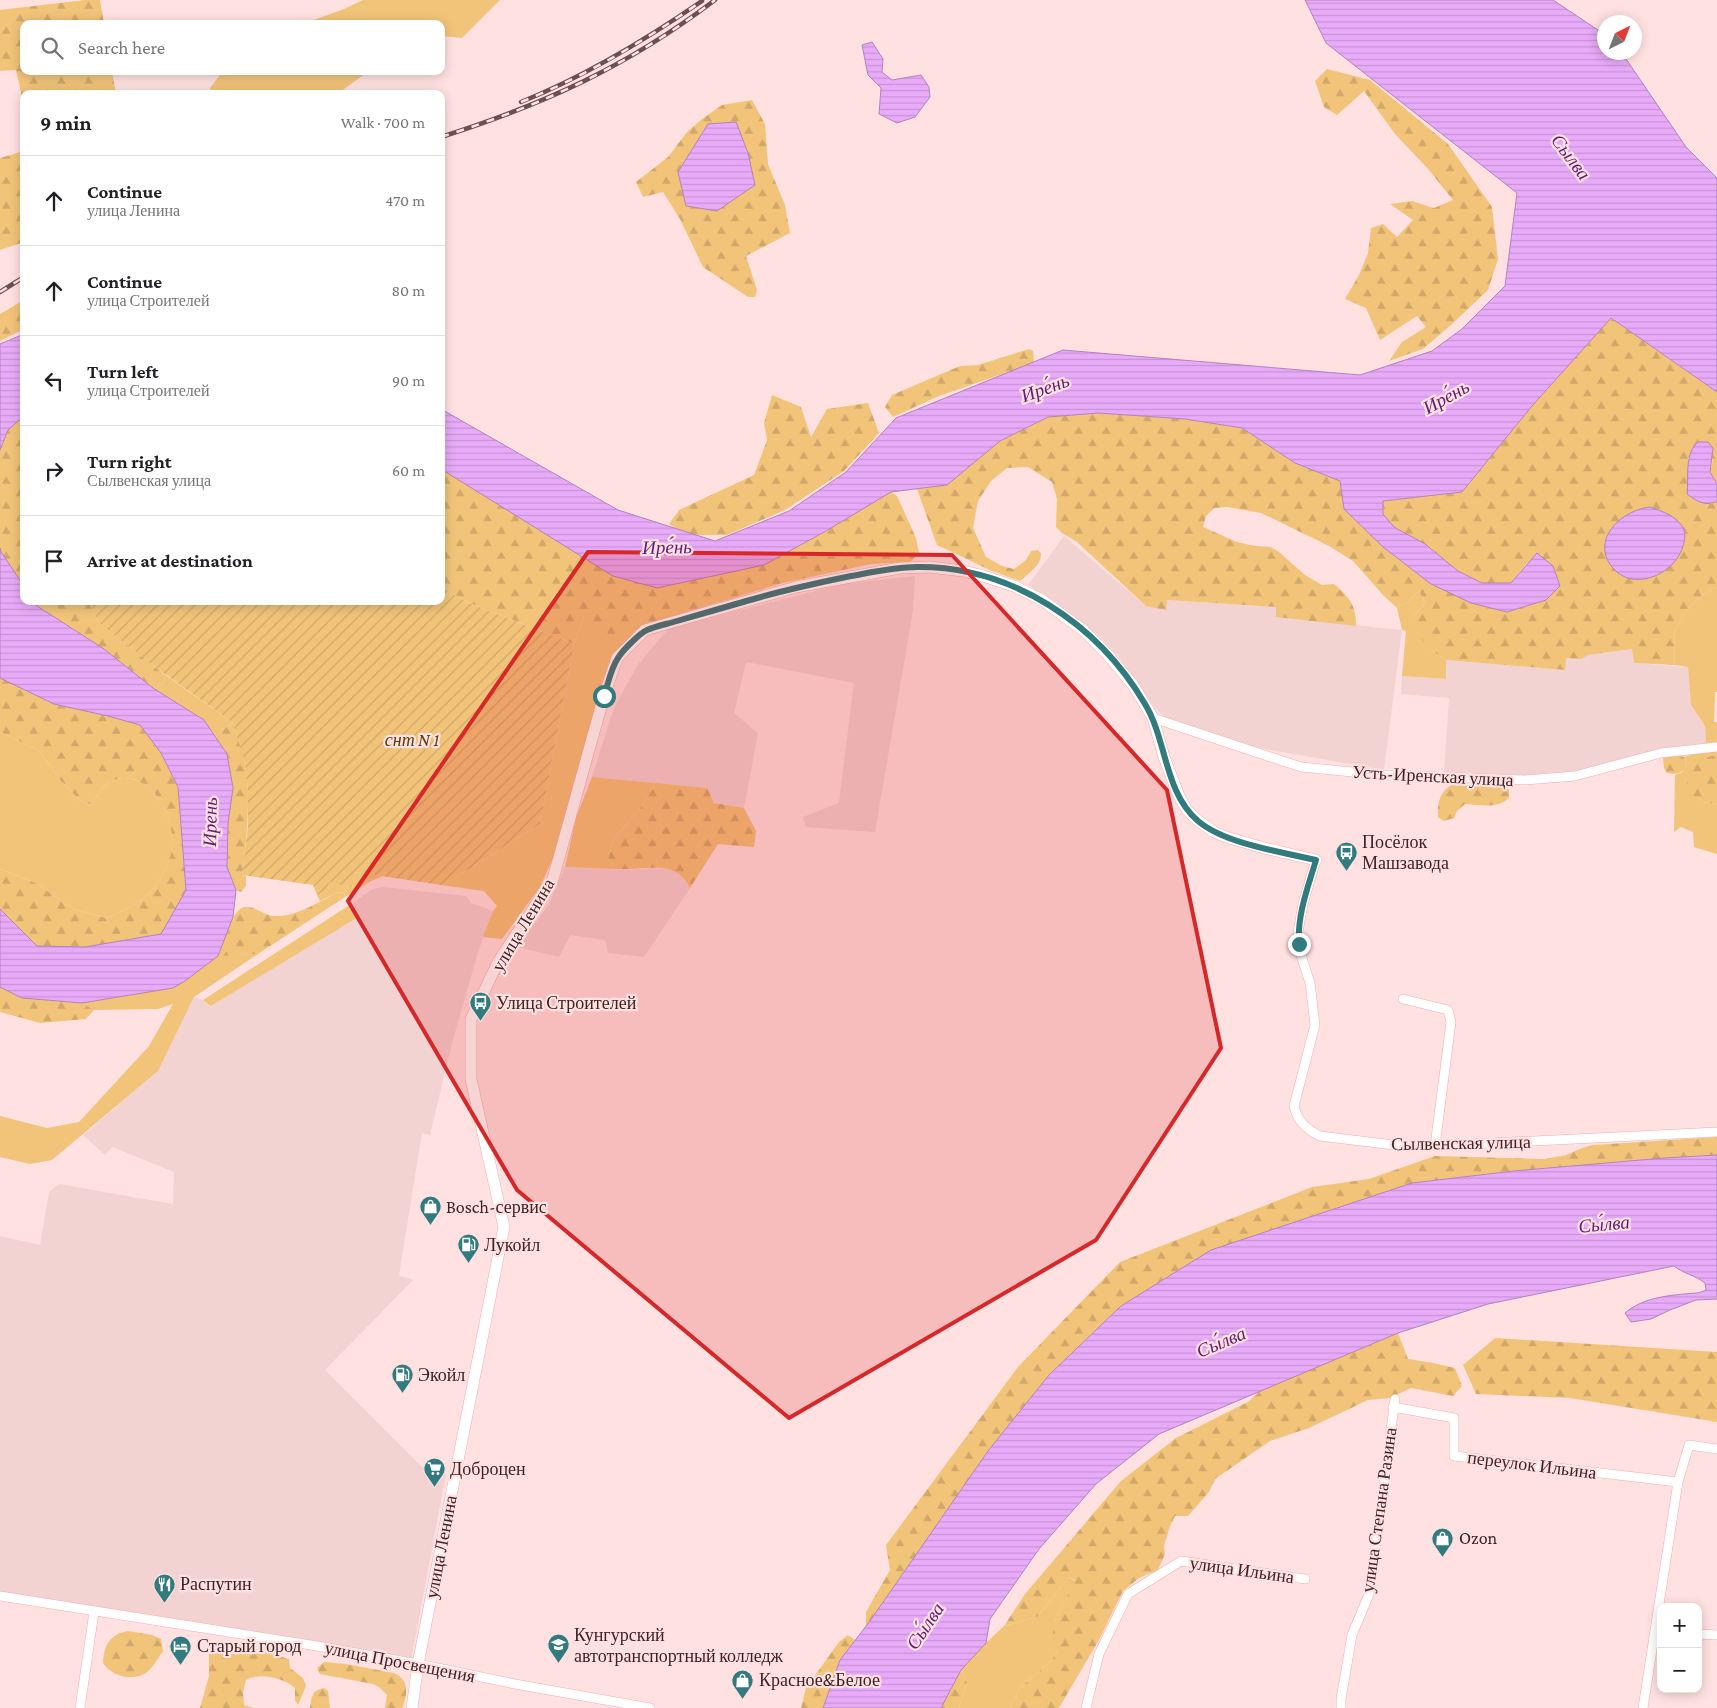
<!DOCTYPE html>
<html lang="en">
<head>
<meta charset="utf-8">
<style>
  body { margin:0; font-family:"Crimson Pro",serif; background:#f6f6f6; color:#202124 }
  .controls { position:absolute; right:15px; bottom:15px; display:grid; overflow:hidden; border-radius:10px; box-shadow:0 2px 12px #0003 }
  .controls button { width:45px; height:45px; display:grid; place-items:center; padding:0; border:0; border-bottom:1px solid #e0e0e0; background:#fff; color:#202124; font:25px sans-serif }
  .compass { position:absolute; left:1597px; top:15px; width:45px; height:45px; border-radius:50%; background:#fff; box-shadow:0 2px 12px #0003; rotate:42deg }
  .stop { position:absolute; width:15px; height:15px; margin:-11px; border:4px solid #317a7d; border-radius:50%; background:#fff }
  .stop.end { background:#317a7d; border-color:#fff; box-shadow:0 1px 5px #0008 }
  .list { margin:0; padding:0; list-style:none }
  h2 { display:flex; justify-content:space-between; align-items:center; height:65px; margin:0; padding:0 20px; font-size:21px }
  h2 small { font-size:16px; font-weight:400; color:#757577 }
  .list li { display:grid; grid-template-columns:32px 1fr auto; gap:15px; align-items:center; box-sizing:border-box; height:90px; padding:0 20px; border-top:1px solid #e0e0e0 }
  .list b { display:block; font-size:19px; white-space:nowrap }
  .list p { margin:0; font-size:16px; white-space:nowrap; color:#757577 }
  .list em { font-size:16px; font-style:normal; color:#757577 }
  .icon { flex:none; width:28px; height:28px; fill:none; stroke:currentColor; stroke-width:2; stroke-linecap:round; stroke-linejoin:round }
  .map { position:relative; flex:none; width:1717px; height:1708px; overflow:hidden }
  .search { position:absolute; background:#fff; box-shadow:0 2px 12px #0003; left:20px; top:20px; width:425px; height:55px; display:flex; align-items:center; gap:12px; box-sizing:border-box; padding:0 18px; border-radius:10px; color:#757577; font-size:19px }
  .panel { position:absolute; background:#fff; box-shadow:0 2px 12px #0003; left:20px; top:90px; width:425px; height:515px; border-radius:10px }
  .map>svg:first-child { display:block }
</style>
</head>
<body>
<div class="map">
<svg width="1717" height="1708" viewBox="0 0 1717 1708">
  <defs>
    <pattern id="forest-firs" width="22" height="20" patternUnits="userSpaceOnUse" patternTransform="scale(1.25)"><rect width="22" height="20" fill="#f2c47a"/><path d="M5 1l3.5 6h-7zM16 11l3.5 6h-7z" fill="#d1a869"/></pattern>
    <pattern id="garden-furrows" width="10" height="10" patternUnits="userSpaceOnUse" patternTransform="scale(1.25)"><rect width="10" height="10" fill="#f2c47a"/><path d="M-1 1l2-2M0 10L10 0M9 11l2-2" fill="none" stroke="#d1a869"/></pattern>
    <pattern id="water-rules" width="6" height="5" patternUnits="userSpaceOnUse" patternTransform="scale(1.25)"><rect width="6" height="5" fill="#e8abf9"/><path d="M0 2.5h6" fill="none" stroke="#c893d5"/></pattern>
  </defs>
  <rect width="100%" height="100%" fill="#ffe1e1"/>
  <path fill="#f3d2d2" d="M1064 536 1146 606 1166 600 1277 607 1276 617 1402 630 1384 770 1255 747 1166 718 1156 709 1118 656 1098 635 1028 585Z
    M915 576 913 610 875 832 806 827 803 817 839 803 854 683 746 662 734 713 758 733 744 808 714 803 707 788 592 777 614 708 637 666 669 628 843 584Z
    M1632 649 1634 663 1688 667 1691 705 1705 726 1706 743 1659 749 1573 774 1512 776 1451 774 1444 772 1449 698 1401 694 1402 676 1446 679V660L1565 670V658L1581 659 1588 655Z
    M565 867 626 870 650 868 666 869 679 873 690 888 644 957 608 953 605 940 570 935 559 957 518 947 549 904Z
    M383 887 466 896 471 903 493 911 478 952 452 1043 430 1135 422 1133 399 1275 413 1280 325 1370 427 1472 446 1474 411 1661 0 1593V1236L40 1245 49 1192 59 1184 173 1204 174 1172 112 1147 105 1155 83 1135 158 1071 194 997 203 1000 211 1006 359 916 351 904 373 889Z"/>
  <path fill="#f2c47a" d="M363 0H500L462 38 441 36V24H303L344 9Z
    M223 71H369L337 94H212L210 88Z
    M1717 587V692H1715L1714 722H1717V742L1706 743 1705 726 1691 705 1688 667 1675 665C1675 656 1673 643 1675 633 1680 615 1699 594 1717 587Z
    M1419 591 1425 603 1413 617 1432 651 1446 660V679L1402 676 1406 631 1402 630 1397 608 1408 602Z
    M584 616 623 635 637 629 615 654 605 676 554 856 540 887 502 939 483 937 493 911 497 906 484 891 441 885 447 883 540 824 574 644Z
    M164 674 233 723 223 729 216 737 204 720 153 688 162 685 165 680Z
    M0 732 38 750 52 768 59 779 79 800 92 805C97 796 103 783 114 780 149 768 174 815 172 843 172 859 163 876 154 888 142 903 122 911 106 918L73 909 36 883 0 869Z
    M1706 749H1717V755L1706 757 1701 802 1717 804V854L1694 847 1693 832 1681 827 1674 832 1675 775 1681 773 1687 766 1684 757Z
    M592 777 656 783 640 809 614 839 608 859 615 869 565 867 576 818Z
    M355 872 383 876 371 881 345 897 344 893 338 892 320 901 317 895 328 891 329 882Z
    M351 904 360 916 211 1006 203 1000Z
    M258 954 194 997 158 1071 52 1160 30 1164 0 1157V1116L47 1128 79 1122 149 1046 173 1004 158 1009 94 1010 82 1003 173 988 185 981 219 955Z
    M1069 1577 1075 1581 1054 1623 1058 1651 1051 1661 1019 1689 1010 1708H959L967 1682 961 1670 986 1643 1004 1626 1037 1617Z"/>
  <path fill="url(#forest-firs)" d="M85 0H100L104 24H24V71H112L116 94H24V106L16 70 0 71V10Z
    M1327 69 1370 80 1448 144 1492 207 1498 259 1488 290 1451 325 1423 349 1389 361 1402 342 1426 327 1417 316 1380 340 1366 308 1345 299 1359 275 1368 253 1371 228 1383 224 1397 237 1413 220 1390 204 1412 201 1434 208 1453 200 1429 170 1395 134 1364 91 1337 115 1324 107 1315 81Z
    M752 100 765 124 768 164 785 205 790 233 746 256 757 290 755 297H748L703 267 680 219 663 192 643 197 636 182 668 157 687 132 702 119 722 105Z
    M24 151V242L0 250V158Z
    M24 300V329L0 341V314Z
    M1611 318 1717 392V484L1710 472 1713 459 1688 458 1689 473 1711 504 1717 501V587C1699 594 1680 615 1675 633 1673 643 1675 656 1675 665L1634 663 1632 649 1588 655 1581 659 1566 658 1565 670 1446 660 1432 651 1414 630 1413 617 1425 603 1419 591 1408 602 1397 608 1384 596 1353 561 1329 546 1261 513 1227 507 1214 508 1206 516 1203 527 1237 542 1255 546 1271 547 1279 552 1305 575 1322 585 1334 584C1348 596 1357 606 1356 626L1276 617V607L1167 600 1166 610 1146 606 1077 542 1062 533 1056 527 1057 499 1052 482 1028 467 1007 468 991 481 978 501 973 528 986 557 1002 566 1014 569 1026 560 1031 551 1038 550 1041 553C1042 565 1029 573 1020 581L992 571 937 545 917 489 947 485 1000 441 1048 417 1098 413 1185 419 1242 428 1295 463 1340 481 1344 509 1383 547 1431 584 1546 600 1560 586 1553 566 1527 563 1511 583H1482L1458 571 1425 544 1394 527 1383 514V501L1462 492 1532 406Z
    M1029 349 1033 351 1034 363 939 396 893 417 885 407 892 395 960 366 978 365Z
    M772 395 801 407 811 437 827 409 868 403 879 433 844 471 785 510 727 535H687L669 524 679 510 754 475 767 440 764 423Z
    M24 416V586L1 552 0 548V450L8 430Z
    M441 469 446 472 764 565 826 531 891 492 897 496 916 538 919 553 910 562 871 564 783 583 693 610 623 635H610L584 616 574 644 469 603 441 587Z
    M34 601H88L99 623 164 674 165 680 162 685 153 688 104 649 37 606Z
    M0 678 54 704 108 716 140 725 161 753 178 787 186 890 161 934 85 947 37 946 2 912 0 909V869L36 883 73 909 106 918C122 911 142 903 154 888 163 876 172 859 172 843 174 814 148 768 114 780 103 783 97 796 92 805L79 800 59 779 52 768 38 750 0 732Z
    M233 723C237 736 243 750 245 764 251 800 247 838 242 875L246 876V886L241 892 236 890 227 867 228 822 233 788 216 737 223 729Z
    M1676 755 1684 757 1687 766C1681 774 1677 775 1667 773L1664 768 1663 758Z
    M1717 755V804L1701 802 1685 788 1693 765 1706 757Z
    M656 783 707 788 714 803 744 808 756 831 754 847 718 844 690 888C687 883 684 878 680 875 665 862 634 871 615 869L608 859 614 839 640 809Z
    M1457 783 1506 787 1509 790V798C1498 809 1480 805 1465 804L1457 811 1454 818 1444 821 1438 817C1437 802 1441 787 1457 783Z
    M338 892 344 893 345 897 258 954 218 956C223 944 233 903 248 907 257 908 266 916 274 916 296 917 319 902 338 892Z
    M0 987 22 998 82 1003 94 1010 86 1019 40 1023 0 1012Z
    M1717 1137V1155L1664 1158 1514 1171 1412 1183 1211 1250 1121 1306 1049 1375 988 1451 866 1627V1612L890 1570 886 1545 1018 1367 1120 1262 1312 1187 1369 1179 1435 1156 1545 1159 1566 1155 1582 1148 1593 1145Z
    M1398 1333 1408 1359 1433 1363 1455 1368 1462 1386 1453 1396 1411 1388 1390 1398 1368 1400 1309 1428 1270 1441 1215 1479 1209 1492 1188 1516H1175L1170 1526 1164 1546 1165 1554 1158 1570 1139 1578 1123 1591 1099 1640 1059 1708H1010L1019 1689 1051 1661 1058 1651 1052 1641 1054 1623 1075 1580 1069 1577 1037 1617 1004 1626 1025 1594 1121 1481 1176 1438 1248 1402 1261 1390Z
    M1495 1338 1717 1352V1422L1570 1398 1476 1394 1463 1365Z
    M128 1631 152 1635 161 1639 163 1651C158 1658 153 1668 146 1673 131 1682 112 1676 103 1663 104 1645 110 1634 128 1631Z
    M848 1635 855 1640 840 1660 823 1708H801L806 1688 839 1642Z
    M228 1641 289 1659 290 1668 303 1678 306 1686 298 1705 295 1700V1688C284 1678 259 1672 246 1680L243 1692 244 1705 253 1708H200L209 1676V1651L219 1642Z
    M324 1662 346 1664 394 1673C409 1680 408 1692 403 1706L402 1708H385L387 1695 379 1687 373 1684 320 1674 317 1668Z
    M961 1670 967 1682 959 1708H941Z
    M324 1688 328 1691 330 1708H310C312 1696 311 1691 324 1688Z"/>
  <path fill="url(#garden-furrows)" d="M441 587 469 603 574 644 540 824 447 883 441 885 355 872 351 887 329 882 328 891 317 895 313 885 242 875 248 826V794L245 763 233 723 151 664 99 623 88 601H441Z"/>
  <path fill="url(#water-rules)" stroke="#b582b9" d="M1305 0H1553L1604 34V52L1622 53 1686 147 1717 178V392L1611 318 1532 406 1462 492 1383 501V514L1394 527 1425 544 1458 571 1482 583H1511L1537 553 1553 566 1560 586 1546 600 1507 612 1471 603 1431 584 1383 547 1344 509 1340 481 1295 463 1242 428 1185 419 1098 413 1048 417 1000 441 947 485 891 492 826 531 764 565 657 588 613 576 441 469V409L618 510 715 541 789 511 846 472 896 418 1063 350 1360 375 1432 351 1462 329 1505 286 1517 193 1326 43Z
    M872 42 883 59 882 72 892 80 921 75 929 87 930 97 915 117 897 123 879 114 881 88 868 75 862 45Z
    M736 122 748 153 755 185 717 211 686 206 678 172 708 124Z
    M24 334V416L8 430 0 450V344Z
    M1698 442H1708L1713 448 1710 472 1717 484V501C1706 507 1696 501 1687 494 1689 477 1684 454 1698 442Z
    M1650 507C1662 511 1679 517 1684 530 1686 536 1684 543 1682 549 1672 576 1632 592 1612 567 1590 539 1622 510 1650 507Z
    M0 548 1 552 24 586V601H34L37 606 104 649 153 688 204 720 227 754 233 788 228 823 227 867 236 890 233 917 218 956 185 981 173 988 82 1003 22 998 0 987V909L37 946 85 947 161 934 186 890 178 787 161 753 140 725 108 716 54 704 0 678Z
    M1717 1155V1299L1696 1300 1670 1310 1651 1319 1631 1322 1625 1313C1641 1299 1663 1296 1684 1294 1692 1293 1698 1294 1706 1290L1705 1283C1695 1275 1684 1274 1674 1266L1488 1304 1398 1333 1159 1434 1096 1484 1039 1549 990 1619 986 1643 961 1670 941 1708H823L840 1660 870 1621 988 1451 1049 1375 1121 1306 1211 1250 1412 1183 1514 1171 1664 1158Z"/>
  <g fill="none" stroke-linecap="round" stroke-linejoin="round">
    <defs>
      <path id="minor" d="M1153 718 1301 767 1384 775 1525 780 1575 776 1661 753 1717 747
        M1316 860 1303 904 1298 932 1301 955 1310 983 1315 1025 1294 1106C1297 1120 1307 1130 1320 1136L1410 1147 1717 1132
        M1403 999 1448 1010 1451 1022 1435 1146
        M1393 1407 1454 1418V1456L1678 1482
        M0 1596 317 1646 418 1664 515 1684 650 1708
        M1698 1634 1717 1635
        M80 1708 94 1612
        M1086 1708 1099 1654 1128 1594 1181 1561 1305 1579
        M1341 1708V1699L1352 1635 1370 1592 1395 1399
        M1643 1708 1678 1482 1689 1445 1717 1449"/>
      <path id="tertiary" d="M412 1708 418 1664 504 1227 471 1079V1019L498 962 553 879 604 696 617 658 645 630 796 587 900 568 930 567 963 571 980 575 1014 586 1042 600 1083 630 1107 654 1133 685 1153 718 1164 757 1179 796 1187 810 1196 819 1214 832 1226 837 1264 848 1316 860"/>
    </defs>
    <use href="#minor" stroke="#f2acac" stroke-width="10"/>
    <use href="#tertiary" stroke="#f2acac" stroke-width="12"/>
    <use href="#minor" stroke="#fff" stroke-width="9"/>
    <use href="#tertiary" stroke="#fff" stroke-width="11"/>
    <defs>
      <path id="rail" d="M521 102C586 76 644 41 702 1
        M441 137C545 104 628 66 715 0
        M0 292 24 277"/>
    </defs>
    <use href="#rail" stroke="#6c5050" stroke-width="4.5"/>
    <use href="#rail" stroke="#ffe1e1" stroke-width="2.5" stroke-dasharray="8" stroke-linecap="butt"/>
  </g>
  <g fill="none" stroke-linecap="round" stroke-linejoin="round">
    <path stroke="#317a7d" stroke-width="6" d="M604 696C608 684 611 668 618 658 622 651 640 633 647 630 656 626 667 624 677 621 701 614 726 607 750 600 784 590 817 583 851 576 873 572 895 567 917 567 1012 566 1098 624 1145 704 1167 740 1164 792 1198 821 1225 844 1282 852 1316 860 1308 887 1297 915 1299 944"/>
  </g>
  <path fill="#d62828" fill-opacity="0.2" stroke="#d62828" stroke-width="4" stroke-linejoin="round" d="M588 552 952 555 1167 790 1221 1048 1096 1240 789 1418 517 1190 348 901Z"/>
  <defs>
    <symbol id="bus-pin" viewBox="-11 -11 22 30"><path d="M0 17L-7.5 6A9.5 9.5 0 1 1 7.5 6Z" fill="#317a7d" stroke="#ffe1e1"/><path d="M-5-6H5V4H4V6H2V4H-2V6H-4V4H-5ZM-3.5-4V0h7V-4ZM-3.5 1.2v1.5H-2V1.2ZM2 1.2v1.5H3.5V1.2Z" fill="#fff"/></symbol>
    <symbol id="shop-pin" viewBox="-11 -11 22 30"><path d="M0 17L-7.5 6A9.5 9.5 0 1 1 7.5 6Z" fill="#317a7d" stroke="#ffe1e1"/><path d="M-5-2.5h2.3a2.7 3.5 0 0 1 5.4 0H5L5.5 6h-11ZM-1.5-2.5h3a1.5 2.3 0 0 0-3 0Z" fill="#fff"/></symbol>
    <symbol id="fuel-pin" viewBox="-11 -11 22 30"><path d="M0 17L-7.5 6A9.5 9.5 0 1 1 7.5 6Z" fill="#317a7d" stroke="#ffe1e1"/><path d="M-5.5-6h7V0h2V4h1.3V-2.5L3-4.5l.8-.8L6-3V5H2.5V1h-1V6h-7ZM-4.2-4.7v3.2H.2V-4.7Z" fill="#fff"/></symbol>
    <symbol id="supermarket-pin" viewBox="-11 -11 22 30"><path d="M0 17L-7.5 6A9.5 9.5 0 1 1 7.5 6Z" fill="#317a7d" stroke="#ffe1e1"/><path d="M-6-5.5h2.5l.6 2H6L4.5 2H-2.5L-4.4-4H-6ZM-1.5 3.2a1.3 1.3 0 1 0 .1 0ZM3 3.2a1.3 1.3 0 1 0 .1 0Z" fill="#fff"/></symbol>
    <symbol id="restaurant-pin" viewBox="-11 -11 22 30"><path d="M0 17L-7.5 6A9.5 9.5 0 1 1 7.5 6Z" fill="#317a7d" stroke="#ffe1e1"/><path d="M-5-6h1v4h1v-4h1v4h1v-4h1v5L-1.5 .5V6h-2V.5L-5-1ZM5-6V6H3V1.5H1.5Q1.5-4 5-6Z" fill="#fff"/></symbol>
    <symbol id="university-pin" viewBox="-11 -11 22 30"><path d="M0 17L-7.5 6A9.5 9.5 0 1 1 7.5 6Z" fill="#317a7d" stroke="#ffe1e1"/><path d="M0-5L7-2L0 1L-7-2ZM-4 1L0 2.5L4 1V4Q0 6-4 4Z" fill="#fff"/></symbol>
    <symbol id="hotel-pin" viewBox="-11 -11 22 30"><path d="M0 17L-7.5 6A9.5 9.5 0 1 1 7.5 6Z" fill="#317a7d" stroke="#ffe1e1"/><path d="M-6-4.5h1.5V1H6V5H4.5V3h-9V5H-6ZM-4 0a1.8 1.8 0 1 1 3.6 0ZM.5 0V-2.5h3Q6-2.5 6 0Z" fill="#fff"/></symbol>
  </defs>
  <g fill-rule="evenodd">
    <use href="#bus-pin" x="1334" y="840" width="25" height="34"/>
    <use href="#bus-pin" x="468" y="990" width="25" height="34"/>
    <use href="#shop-pin" x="418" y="1194" width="25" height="34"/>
    <use href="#fuel-pin" x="456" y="1232" width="25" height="34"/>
    <use href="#fuel-pin" x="390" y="1362" width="25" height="34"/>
    <use href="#supermarket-pin" x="422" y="1456" width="25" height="34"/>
    <use href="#shop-pin" x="1430" y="1526" width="25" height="34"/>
    <use href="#restaurant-pin" x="152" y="1572" width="25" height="34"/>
    <use href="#university-pin" x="546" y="1632" width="25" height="34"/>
    <use href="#hotel-pin" x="168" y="1634" width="25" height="34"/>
    <use href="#shop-pin" x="730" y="1668" width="25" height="34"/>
  </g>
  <g text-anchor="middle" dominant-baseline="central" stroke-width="4.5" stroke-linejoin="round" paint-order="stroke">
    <g font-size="18" font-style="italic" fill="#593e0a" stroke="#ffe1e1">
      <text x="412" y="740">снт N 1</text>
    </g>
    <g font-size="18" fill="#3f2324" stroke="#ffe1e1">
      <text transform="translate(1433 776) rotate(3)">Усть-Иренская улица</text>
      <text transform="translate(523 925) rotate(-59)">улица Ленина</text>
      <text transform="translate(1461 1143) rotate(-1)">Сылвенская улица</text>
      <text transform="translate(1532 1465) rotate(7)">переулок Ильина</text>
      <text transform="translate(1379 1510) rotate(-82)">улица Степана Разина</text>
      <text transform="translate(441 1547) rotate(-79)">улица Ленина</text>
      <text transform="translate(1242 1570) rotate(8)">улица Ильина</text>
      <text transform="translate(400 1662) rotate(11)">улица Просвещения</text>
    </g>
    <g font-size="18" fill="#3f2324" stroke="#ffe1e1" text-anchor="start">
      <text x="1362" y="842">Посёлок<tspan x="1362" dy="21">Машзавода</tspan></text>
      <text x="496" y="1003">Улица Строителей</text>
      <text x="446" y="1207">Bosch-сервис</text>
      <text x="484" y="1245">Лукойл</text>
      <text x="418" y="1375">Экойл</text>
      <text x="450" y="1469">Доброцен</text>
      <text x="1459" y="1538">Ozon</text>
      <text x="180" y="1584">Распутин</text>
      <text x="574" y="1635">Кунгурский<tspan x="574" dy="21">автотранспортный колледж</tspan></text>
      <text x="197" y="1646">Старый город</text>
      <text x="759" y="1680">Красное&amp;Белое</text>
    </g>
    <g font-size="19" font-style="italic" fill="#601b72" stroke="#ffe1e1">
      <text transform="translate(1571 157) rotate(53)">Сылва</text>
      <text transform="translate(1045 388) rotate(-20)">Ире́нь</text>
      <text transform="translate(1446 397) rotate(-29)">Ире́нь</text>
      <text transform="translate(667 547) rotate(-1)">Ире́нь</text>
      <text transform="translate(210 822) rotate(-89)">Ирень</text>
      <text transform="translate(1604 1224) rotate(-5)">Сы́лва</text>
      <text transform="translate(1221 1342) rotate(-23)">Сы́лва</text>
      <text transform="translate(925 1626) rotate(-56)">Сы́лва</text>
    </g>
  </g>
</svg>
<div class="controls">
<button>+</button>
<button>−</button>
</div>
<svg class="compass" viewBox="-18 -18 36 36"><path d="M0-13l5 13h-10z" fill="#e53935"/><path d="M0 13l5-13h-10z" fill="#757577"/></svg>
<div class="stop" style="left:604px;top:696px"></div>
<div class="stop end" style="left:1299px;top:944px"></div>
<div class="search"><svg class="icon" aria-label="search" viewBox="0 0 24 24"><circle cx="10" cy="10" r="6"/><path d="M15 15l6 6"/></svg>Search here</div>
<section class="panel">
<h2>9 min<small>Walk · 700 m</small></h2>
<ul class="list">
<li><svg class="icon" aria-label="ahead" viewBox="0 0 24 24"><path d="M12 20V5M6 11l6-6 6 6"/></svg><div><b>Continue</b><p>улица Ленина</p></div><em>470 m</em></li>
<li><svg class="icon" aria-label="ahead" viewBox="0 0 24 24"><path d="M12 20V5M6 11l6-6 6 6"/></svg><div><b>Continue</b><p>улица Строителей</p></div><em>80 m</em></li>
<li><svg class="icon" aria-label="left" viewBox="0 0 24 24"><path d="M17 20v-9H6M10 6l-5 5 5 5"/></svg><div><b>Turn left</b><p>улица Строителей</p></div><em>90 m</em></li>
<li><svg class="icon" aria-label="right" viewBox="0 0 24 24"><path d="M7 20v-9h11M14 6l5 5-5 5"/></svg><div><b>Turn right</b><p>Сылвенская улица</p></div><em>60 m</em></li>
<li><svg class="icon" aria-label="arrive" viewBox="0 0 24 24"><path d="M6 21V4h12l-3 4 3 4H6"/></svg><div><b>Arrive at destination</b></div></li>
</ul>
</section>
</div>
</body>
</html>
